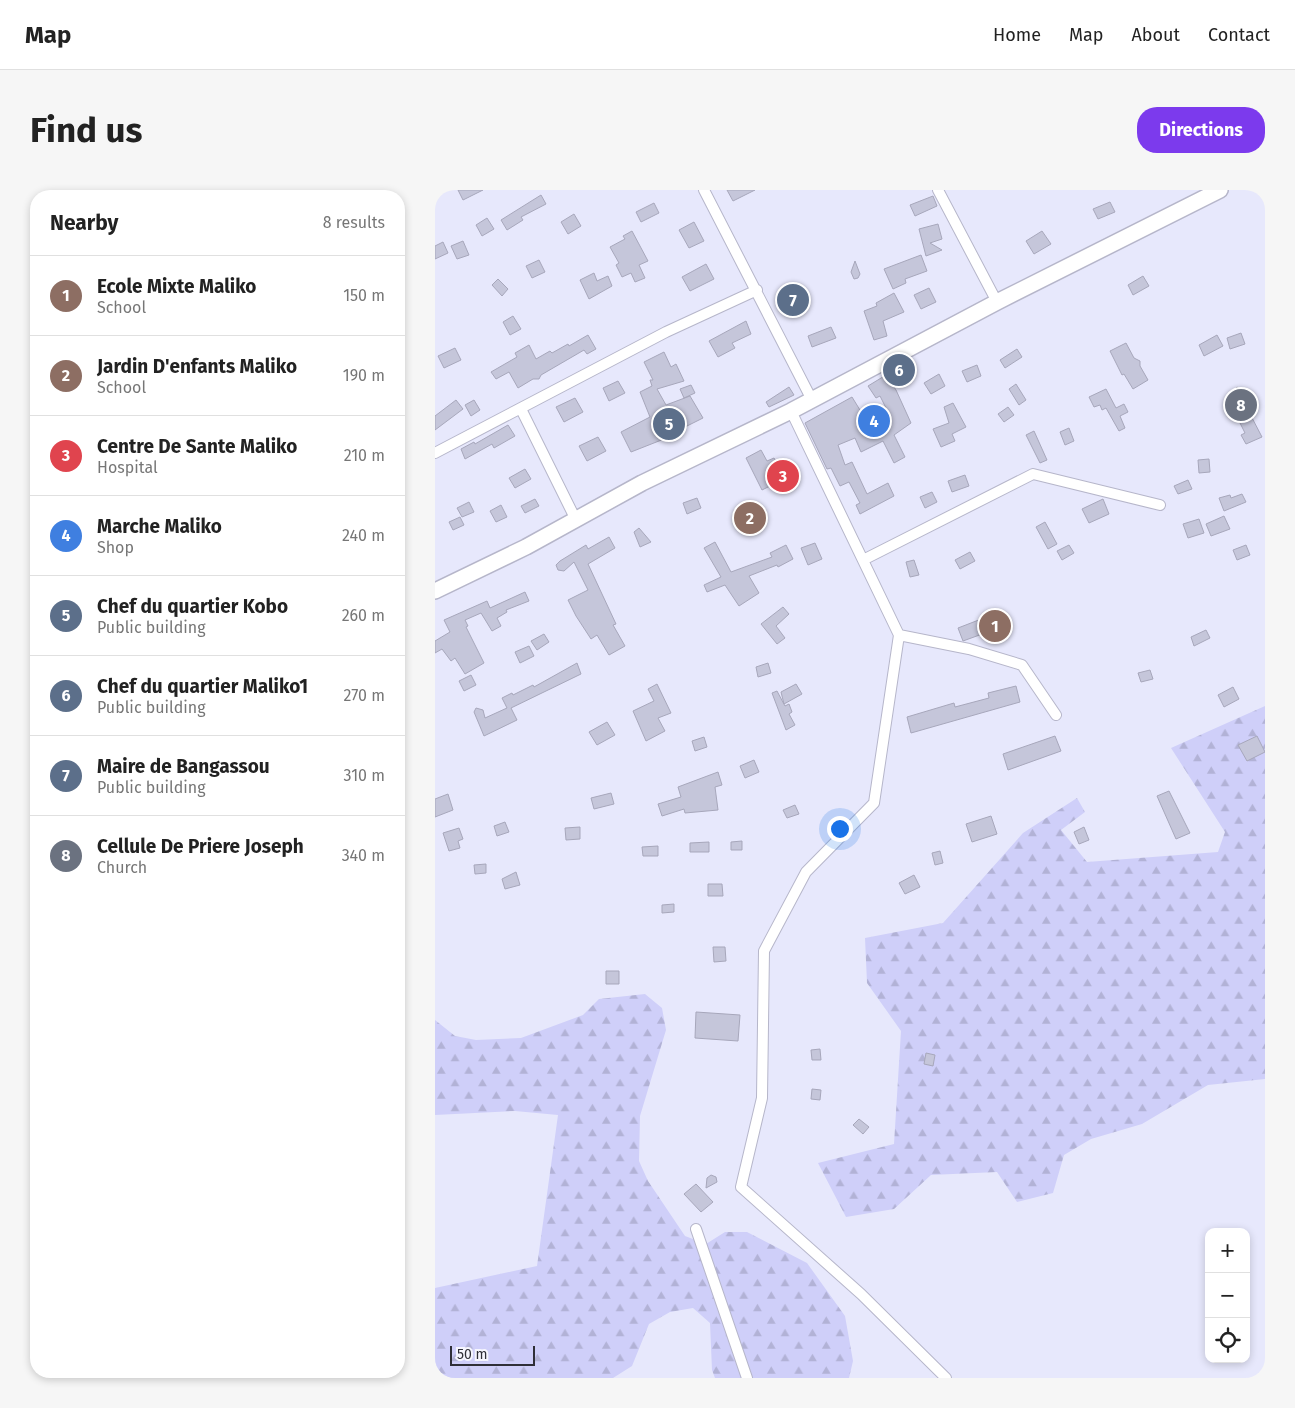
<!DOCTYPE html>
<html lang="en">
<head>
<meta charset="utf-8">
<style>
  body { margin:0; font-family:"Fira Sans",sans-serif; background:#f6f6f6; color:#222 }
  .controls { position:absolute; right:15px; bottom:15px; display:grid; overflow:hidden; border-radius:10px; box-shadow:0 2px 8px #0003 }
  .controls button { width:45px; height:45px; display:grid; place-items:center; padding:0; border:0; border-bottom:1px solid #e0e0e0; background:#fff; color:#222; font:25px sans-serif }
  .scale { position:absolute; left:15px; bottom:12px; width:85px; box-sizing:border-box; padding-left:5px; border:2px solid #2f2f37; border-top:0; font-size:14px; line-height:18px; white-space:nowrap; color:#2f2f37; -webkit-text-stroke:4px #f6f6fe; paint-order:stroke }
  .you { position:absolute; left:404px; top:638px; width:18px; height:18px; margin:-12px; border:4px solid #fff; border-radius:50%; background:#1a73e8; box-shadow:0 0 0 8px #1a73e833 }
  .badge { display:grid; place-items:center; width:32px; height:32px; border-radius:50%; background:#7c3aed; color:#fff; font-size:16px; font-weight:700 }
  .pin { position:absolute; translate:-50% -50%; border:2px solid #fff; box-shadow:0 1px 5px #0006 }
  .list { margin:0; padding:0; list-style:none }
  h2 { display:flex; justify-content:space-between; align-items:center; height:65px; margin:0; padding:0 20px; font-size:21px }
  h2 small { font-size:16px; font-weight:400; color:#767676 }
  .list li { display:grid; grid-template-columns:32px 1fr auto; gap:15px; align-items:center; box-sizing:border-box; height:80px; padding:0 20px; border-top:1px solid #e0e0e0 }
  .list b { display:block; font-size:19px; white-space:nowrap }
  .list p { margin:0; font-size:16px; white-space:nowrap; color:#767676 }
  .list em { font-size:16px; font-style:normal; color:#767676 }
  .icon { flex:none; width:28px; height:28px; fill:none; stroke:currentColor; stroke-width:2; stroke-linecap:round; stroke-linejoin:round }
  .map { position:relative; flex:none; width:830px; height:1188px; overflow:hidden; border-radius:20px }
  header { display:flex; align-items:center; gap:30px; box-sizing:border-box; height:70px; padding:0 25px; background:#fff; border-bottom:1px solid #e0e0e0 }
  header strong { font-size:24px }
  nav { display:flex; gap:28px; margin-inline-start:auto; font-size:18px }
  .intro { display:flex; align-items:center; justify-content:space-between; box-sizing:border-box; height:120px; padding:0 30px }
  h1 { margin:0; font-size:35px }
  .button { padding:12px 22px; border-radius:20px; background:#7c3aed; color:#fff; font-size:18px; font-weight:700 }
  main { display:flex; gap:30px; padding:0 30px }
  aside { flex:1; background:#fff; border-radius:20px; box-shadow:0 2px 8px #0003 }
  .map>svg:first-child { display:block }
</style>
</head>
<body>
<header>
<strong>Map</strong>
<nav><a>Home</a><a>Map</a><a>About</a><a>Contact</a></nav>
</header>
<div class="intro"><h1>Find us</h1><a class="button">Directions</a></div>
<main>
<aside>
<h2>Nearby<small>8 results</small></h2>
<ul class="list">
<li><span class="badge" style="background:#8d6e63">1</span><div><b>Ecole Mixte Maliko</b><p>School</p></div><em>150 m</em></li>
<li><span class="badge" style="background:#8d6e63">2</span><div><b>Jardin D'enfants Maliko</b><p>School</p></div><em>190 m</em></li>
<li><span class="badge" style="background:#e0444e">3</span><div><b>Centre De Sante Maliko</b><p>Hospital</p></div><em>210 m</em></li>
<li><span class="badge" style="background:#3f7fe0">4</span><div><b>Marche Maliko</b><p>Shop</p></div><em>240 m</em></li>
<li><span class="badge" style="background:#5c6f8a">5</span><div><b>Chef du quartier Kobo</b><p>Public building</p></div><em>260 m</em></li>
<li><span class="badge" style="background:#5c6f8a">6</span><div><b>Chef du quartier Maliko1</b><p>Public building</p></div><em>270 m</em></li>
<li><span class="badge" style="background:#5c6f8a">7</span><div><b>Maire de Bangassou</b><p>Public building</p></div><em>310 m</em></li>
<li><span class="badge" style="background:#6b7280">8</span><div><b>Cellule De Priere Joseph</b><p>Church</p></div><em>340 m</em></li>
</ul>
</aside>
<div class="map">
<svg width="830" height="1188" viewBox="0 0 830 1188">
  <defs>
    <pattern id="forest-firs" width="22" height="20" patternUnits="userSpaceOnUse" patternTransform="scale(1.25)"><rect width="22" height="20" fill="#cfcff9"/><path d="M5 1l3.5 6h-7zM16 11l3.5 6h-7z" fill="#b2b2d6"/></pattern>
  </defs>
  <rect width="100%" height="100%" fill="#e7e8fc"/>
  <path fill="url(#forest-firs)" d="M830 516V889L773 895 707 934 656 949 629 965 618 1003 582 1012 562 982 496 985 459 1019 411 1027 383 973 459 954 466 841 432 793 430 748 508 733 588 643 642 608 650 622 626 640 652 672 783 662 790 642 736 558Z
    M210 804 227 818 231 840 205 926 204 971 213 991 250 1046 271 1054 290 1042H312L372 1073 410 1126 418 1171 414 1188H280L277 1180 275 1133 258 1118 235 1122 214 1134 197 1176 178 1188H0V1098L102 1076 123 925 80 921 0 925V830L20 846 41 850 86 848 148 825 164 809Z"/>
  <path fill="#c5c6da" stroke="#a7a7bb" d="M23 0H48L28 10Z
    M292 0H320L298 11Z
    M106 5 111 14 86 27 88 30 72 40 66 30Z
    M498 6 502 16 480 26 475 15Z
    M675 12 680 22 663 29 658 19Z
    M219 13 224 23 206 32 201 22Z
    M139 24 146 36 133 44 126 32Z
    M52 28 59 39 47 46 41 35Z
    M259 32 269 51 254 58 244 40Z
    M503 34 507 49 495 53 507 60 491 66 484 39Z
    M197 41 213 71 204 75 210 88 200 92 196 83 187 87 181 75 184 73 175 57 190 49 188 46Z
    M607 41 616 54 599 64 591 51Z
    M28 51 34 65 22 69 16 56Z
    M8 52 13 63 0 69V56Z
    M486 65 492 81 470 89 471 93 458 99 449 79Z
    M104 70 110 82 97 88 91 76Z
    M420 71 425 84 423 88 419 89 416 82Z
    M271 74 279 89 255 101 247 87Z
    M159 83 162 91 173 86 177 96 154 109 145 90Z
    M708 86 714 96 698 105 693 95Z
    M63 89 73 99 67 106 57 95Z
    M494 98 501 112 486 119 479 105Z
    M364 100 368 118 352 121 349 102Z
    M459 103 469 122 448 131 452 146 439 150 429 121 442 116 441 113Z
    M78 126 86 139 75 145 68 132Z
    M311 131 316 144 297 153 300 158 283 167 274 151Z
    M396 137 401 148 377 157 373 146Z
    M806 143 810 154 795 159 792 148Z
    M153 145 161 159 152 164 149 160 106 185 104 189H98L83 198 74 182 61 189 56 182 82 167 80 163 94 155 101 169 115 161 117 163 133 154 134 156Z
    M782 145 788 156 769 166 764 155Z
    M691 153 699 168 705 171V176L713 190 698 199 689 184 687 185 675 161Z
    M20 158 26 170 9 178 3 166Z
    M582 159 587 167 570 178 565 170Z
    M229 162 236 177 241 174 249 191 222 199 231 215 255 206 268 228 248 238 245 233 225 241 229 249 196 262 186 242 215 227 205 202 217 196 215 190H218L209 172Z
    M542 175 546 186 532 192 527 181Z
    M504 184 510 196 496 204 489 193Z
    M451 185 461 200 476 233 459 245 470 267 459 273 448 251 426 262 420 248 403 255 410 275 417 272 432 304 453 293 459 306 425 324 421 315 425 313 414 292 405 296 396 278 392 279 370 233 417 207 436 238 454 224 445 206 441 208 433 196Z
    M183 191 190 203 174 211 168 198Z
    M581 194 591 210 584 215 574 199Z
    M256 195 260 203 249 208 245 199Z
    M354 197 359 205 334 217 331 212Z
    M802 197 807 201 808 211 798 202Z
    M671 199 681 218 689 214 693 222 685 226 690 238 684 241 671 218 667 220 665 215 659 217 654 207Z
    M140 208 148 222 129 232 121 217Z
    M21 210 28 219 0 240V226Z
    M39 210 45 220 36 226 30 215Z
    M815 210 821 221 815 224 827 247 811 254 806 245 810 243 798 219Z
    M518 213 531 237 517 244 520 251 506 257 498 239 514 233 509 217Z
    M573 217 579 225 569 232 563 224Z
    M73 235 80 246 59 258 57 254 30 269 26 259 39 252 40 254Z
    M634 238 639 251 630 255 625 242Z
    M599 241 612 270 605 273 591 245Z
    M163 247 171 261 152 271 144 256Z
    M326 260 332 271 339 268 348 283 355 279 360 289 342 299 339 294 327 300 311 268Z
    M774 269 775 282 764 283 763 270Z
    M90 279 96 289 80 298 74 288Z
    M530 285 534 296 517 302 513 291Z
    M753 290 757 299 743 304 739 296Z
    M497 302 502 312 490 318 485 307Z
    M807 304 811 312 789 321 784 308 795 305 796 308Z
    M262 308 266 318 252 324 248 313Z
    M100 309 104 316 90 323 86 316Z
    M668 309 674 324 654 333 647 319Z
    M34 312 39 322 27 327 22 318Z
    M66 315 72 327 61 332 55 321Z
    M320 315 329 332 309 342 300 325Z
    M789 326 795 339 776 346 771 334Z
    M25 327 29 335 18 340 14 332Z
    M764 329 769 343 753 348 748 334Z
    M610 332 622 354 613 359 601 337Z
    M204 338 216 352 205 357 199 342Z
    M174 347 180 358 153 374 181 434 178 435 190 456 174 465 162 445 156 449 141 426 133 410 153 400 139 372 129 381 123 380 121 375 125 371 151 355 153 359Z
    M280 352 296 382 337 367 335 363 351 355 358 369 343 377 342 375 314 386 324 403 304 416 290 395 272 402 269 395 286 387 269 358Z
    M380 353 387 369 373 375 366 358Z
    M634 355 639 363 627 370 622 361Z
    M811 355 815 365 802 370 798 360Z
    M535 362 540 371 525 379 520 370Z
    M479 370 484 385 475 387 471 372Z
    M90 402 94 411 71 420 72 422 62 428 66 436 57 441 46 423 30 430 33 436 31 437 49 473 30 484 20 468 16 471 7 459 0 463V451L15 442 9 430 52 411 55 418Z
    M348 417 354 424 341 436 350 448 342 454 326 434Z
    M567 421 572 435 528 451 523 438Z
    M771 440 775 448 759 456 756 447Z
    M109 444 114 452 102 460 96 451Z
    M94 456 99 466 85 473 80 462Z
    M142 473 146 484 76 518 82 530 49 546 39 522 41 518 48 520 50 528 72 518 67 508 77 503 78 505 98 495 99 497Z
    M333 473 336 483 323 487 321 477Z
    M715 480 718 489 706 492 703 483Z
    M36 485 41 495 29 501 24 491Z
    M222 494 236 523 223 528 230 541 211 551 198 521 219 511 213 499Z
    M361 494 367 504 349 514 346 502Z
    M581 496 585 512 476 543 472 527 519 513 520 517 554 508 553 503Z
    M798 497 804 509 789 517 783 505Z
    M342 501 350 516 354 514 357 522 354 524 360 535 351 540 337 503Z
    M172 532 180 545 162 555 154 542Z
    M620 546 626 561 573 580 568 564Z
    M822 546 830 562 812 571 803 555Z
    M269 547 272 557 260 561 257 551Z
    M319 570 324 582 310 588 305 576Z
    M283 582 287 595 280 597 283 620 250 623 249 619 227 626 223 614 246 607 243 597Z
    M734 601 755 643 741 649 722 606Z
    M176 603 179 614 159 619 156 608Z
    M13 604 18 620 0 627V609Z
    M360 615 364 624 352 628 348 620Z
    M556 626 562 644 537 652 531 634Z
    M70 632 74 642 62 646 59 636Z
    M145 637V649L131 650 130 638Z
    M649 637 654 650 644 654 639 642Z
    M24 638 28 649 23 651 25 658 14 661 8 643Z
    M307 651V660H296V652Z
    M274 652V662H255V653Z
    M223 656V666H208L207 657Z
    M505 661 508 673 500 675 497 663Z
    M51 674V683L40 684 39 675Z
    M81 682 85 695 70 699 67 689Z
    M479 685 485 697 470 704 464 693Z
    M273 694H287L288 706H273Z
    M239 714V722L227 723V715Z
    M278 757H290L291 771 279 772Z
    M171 781H184V794H171Z
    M261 822 305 825 303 851 260 848Z
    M385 859 386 870H377L376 860Z
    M491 863 500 865 498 876 489 874Z
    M377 899 386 900 385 910 376 909Z
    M424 929 434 937 428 944 418 935Z
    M276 985 281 987 282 992 271 998 272 988Z
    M261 994 278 1012 266 1022 249 1004Z"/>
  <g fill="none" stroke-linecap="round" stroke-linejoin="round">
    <defs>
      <path id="minor" d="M269 0 377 210
        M503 0 562 112
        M86 219 141 330
        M356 221 464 445 439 613 371 682 329 761 327 908 306 997 426 1104 511 1188
        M0 263 231 142 322 100
        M428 370 598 284 725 315
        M464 445 534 459 587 475 621 525
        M261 1039 312 1188"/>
      <path id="primary" d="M0 401 91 357 207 293 356 221 562 112 785 0"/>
    </defs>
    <use href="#minor" stroke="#b6b6ca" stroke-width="12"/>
    <use href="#primary" stroke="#b6b6ca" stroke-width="18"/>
    <use href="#minor" stroke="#fff" stroke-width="10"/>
    <use href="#primary" stroke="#fff" stroke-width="15"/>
  </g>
</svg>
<div class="controls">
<button>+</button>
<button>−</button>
<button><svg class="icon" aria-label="locate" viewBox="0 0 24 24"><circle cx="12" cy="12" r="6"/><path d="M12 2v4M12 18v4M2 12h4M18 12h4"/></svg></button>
</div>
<div class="scale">50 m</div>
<div class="you"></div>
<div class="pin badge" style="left:560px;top:436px;background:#8d6e63">1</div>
<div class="pin badge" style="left:315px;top:328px;background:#8d6e63">2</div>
<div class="pin badge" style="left:348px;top:286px;background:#e0444e">3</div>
<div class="pin badge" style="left:439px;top:231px;background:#3f7fe0">4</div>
<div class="pin badge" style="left:234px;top:234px;background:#5c6f8a">5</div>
<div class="pin badge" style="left:464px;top:180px;background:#5c6f8a">6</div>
<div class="pin badge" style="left:358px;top:110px;background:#5c6f8a">7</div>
<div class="pin badge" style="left:806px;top:215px;background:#6b7280">8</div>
</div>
</main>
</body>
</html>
